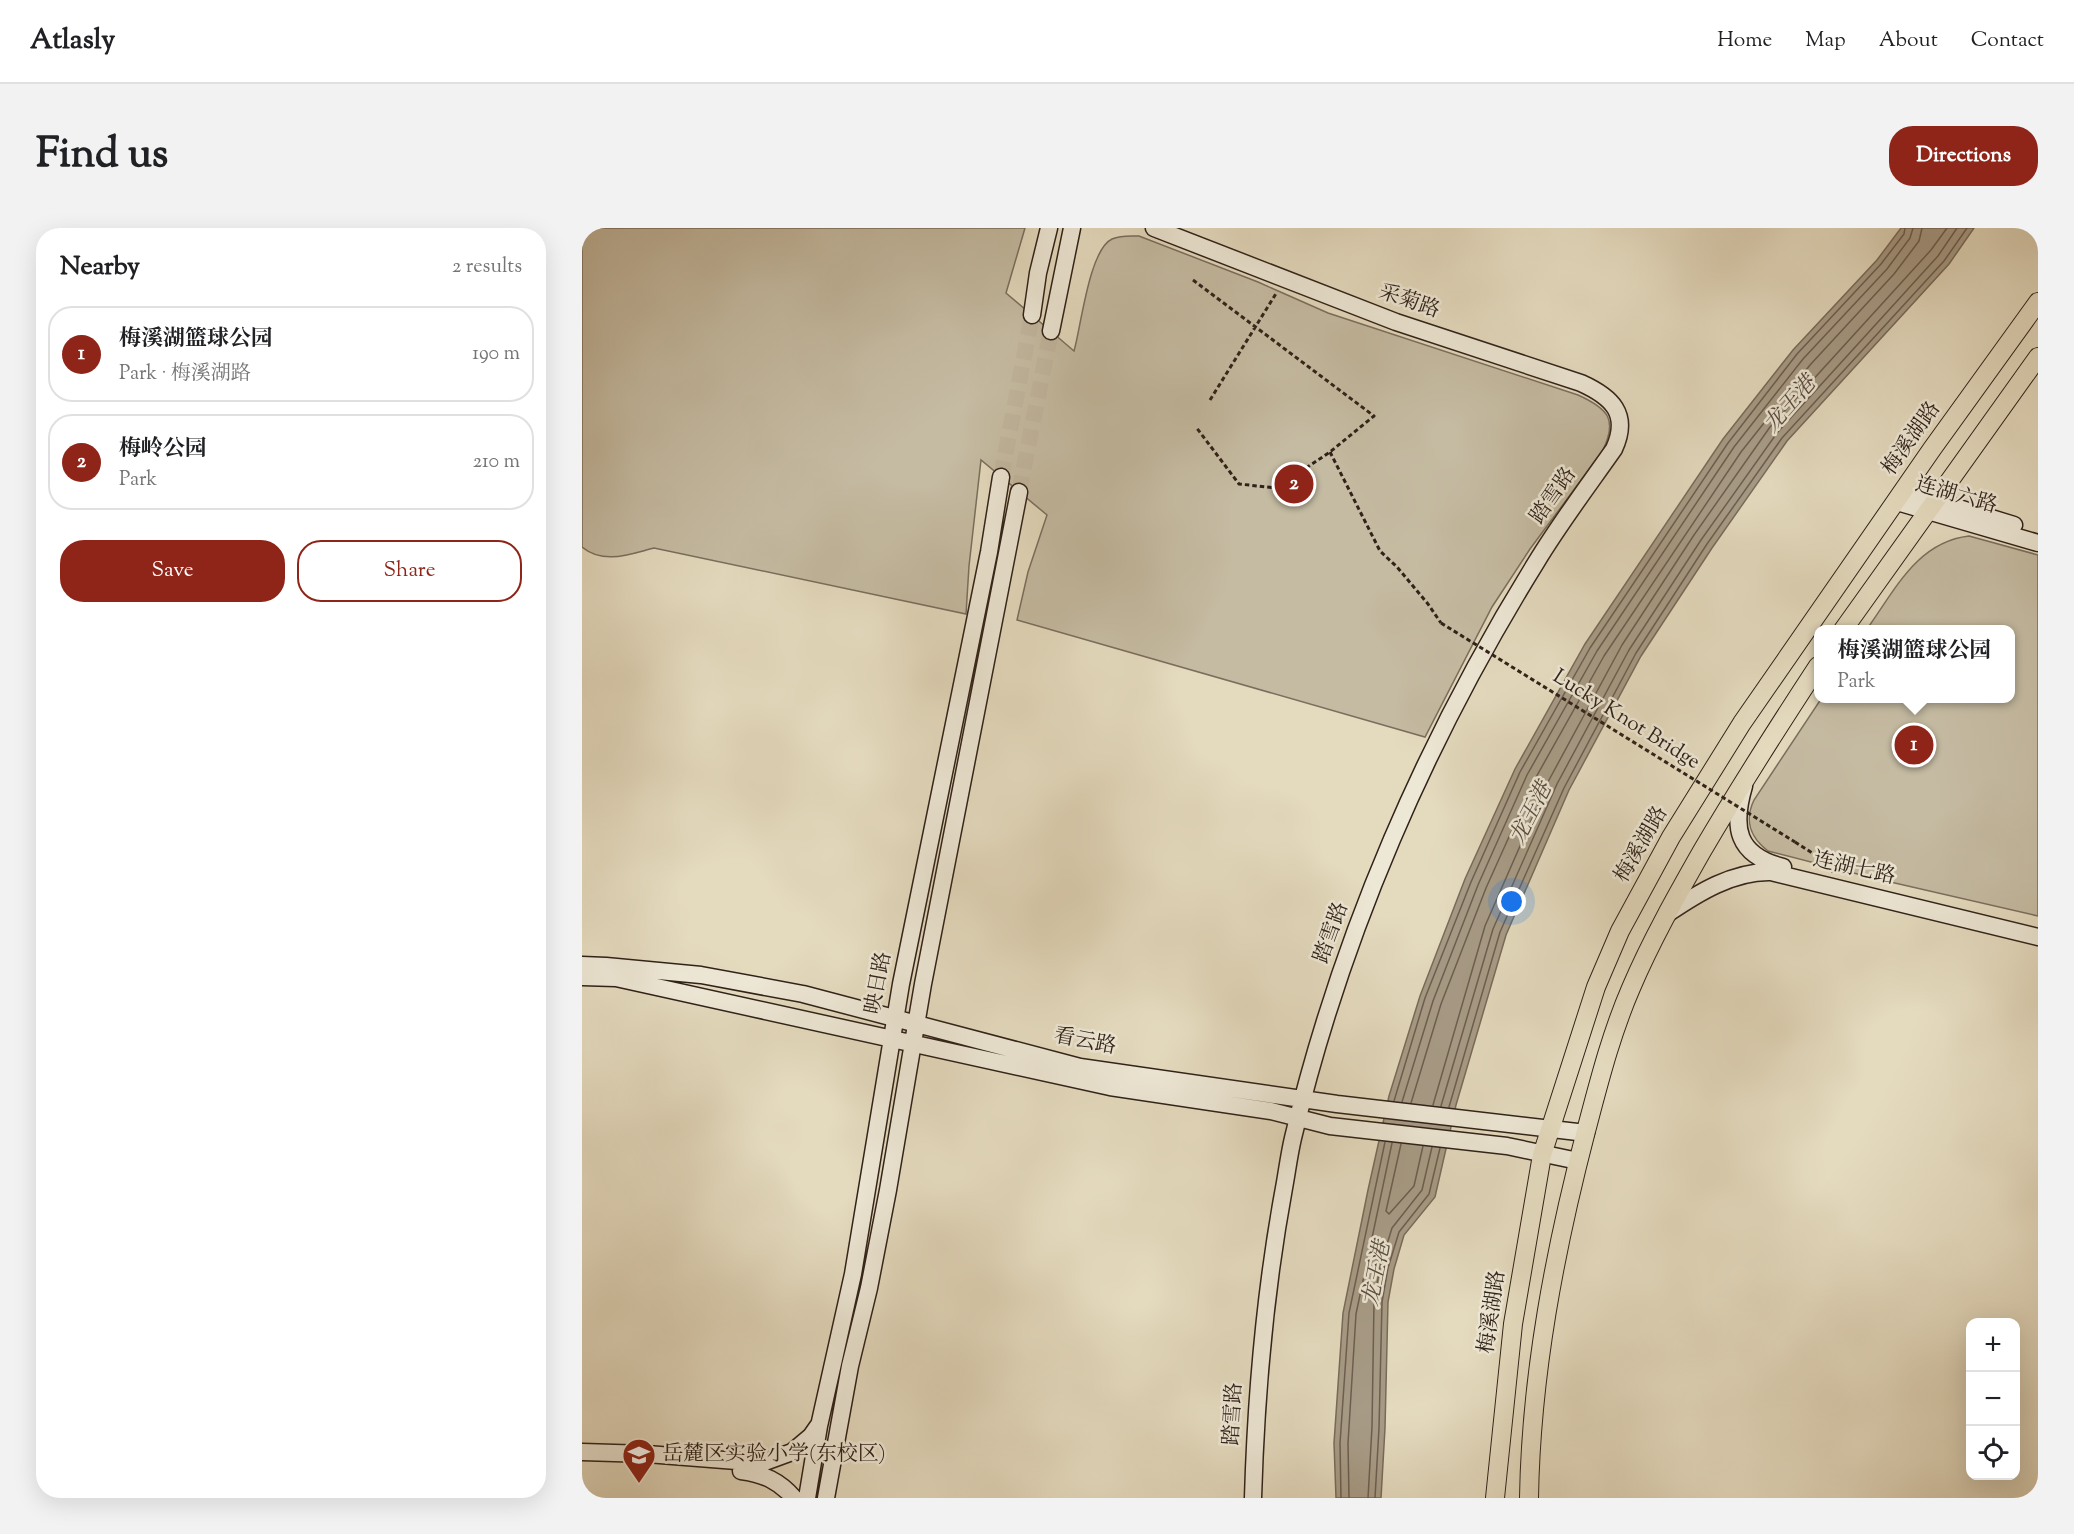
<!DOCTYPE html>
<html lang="en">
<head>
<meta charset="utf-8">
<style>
  body { margin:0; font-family:"Sorts Mill Goudy","Noto Serif SC",serif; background:#f2f2f2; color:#202124 }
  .controls { position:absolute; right:18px; bottom:18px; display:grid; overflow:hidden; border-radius:12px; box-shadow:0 6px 24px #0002 }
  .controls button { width:54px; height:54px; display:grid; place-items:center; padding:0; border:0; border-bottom:2px solid #e0e0e0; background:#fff; color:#202124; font:30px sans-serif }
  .you { position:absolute; left:930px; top:674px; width:21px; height:21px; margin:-15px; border:4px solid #fff; border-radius:50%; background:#1a73e8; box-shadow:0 0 0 9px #1a73e833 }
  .badge { display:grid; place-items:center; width:39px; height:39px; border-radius:50%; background:#8f2418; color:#fff; font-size:20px; font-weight:700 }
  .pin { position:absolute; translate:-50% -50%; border:3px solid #fff; box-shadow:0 2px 6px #0006 }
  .popup { position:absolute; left:1232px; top:397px; width:201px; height:78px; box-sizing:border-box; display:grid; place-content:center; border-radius:12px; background:#fff; filter:drop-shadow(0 2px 4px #0005); font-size:20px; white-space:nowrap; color:#757577 }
  .popup b { font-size:22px; color:#202124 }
  .popup::after { content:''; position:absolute; left:50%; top:100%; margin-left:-12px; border:12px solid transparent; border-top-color:#fff }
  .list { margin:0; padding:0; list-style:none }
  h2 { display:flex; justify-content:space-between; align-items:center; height:78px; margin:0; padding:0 24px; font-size:26px }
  h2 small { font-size:20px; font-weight:400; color:#757577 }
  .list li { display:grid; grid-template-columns:39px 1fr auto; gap:18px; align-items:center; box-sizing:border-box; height:96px; margin:0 12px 12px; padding:0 12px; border:2px solid #e0e0e0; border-radius:24px }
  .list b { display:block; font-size:22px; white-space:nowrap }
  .list p { margin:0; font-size:20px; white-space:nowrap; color:#757577 }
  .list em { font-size:20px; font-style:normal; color:#757577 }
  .actions { display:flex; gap:12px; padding:18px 24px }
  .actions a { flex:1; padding:14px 0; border:2px solid #8f2418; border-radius:24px; text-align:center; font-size:21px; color:#8f2418 }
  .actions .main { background:#8f2418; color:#fff }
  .icon { flex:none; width:33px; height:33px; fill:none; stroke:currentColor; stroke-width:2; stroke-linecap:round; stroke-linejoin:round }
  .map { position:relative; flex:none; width:1456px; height:1270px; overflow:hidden; border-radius:24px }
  header { display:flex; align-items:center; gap:36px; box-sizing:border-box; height:84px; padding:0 30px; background:#fff; border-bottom:2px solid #e0e0e0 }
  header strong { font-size:28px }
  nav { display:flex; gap:33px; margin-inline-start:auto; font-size:21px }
  .intro { display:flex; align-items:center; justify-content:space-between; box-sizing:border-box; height:144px; padding:0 36px }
  h1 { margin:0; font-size:42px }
  .button { padding:15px 27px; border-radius:24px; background:#8f2418; color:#fff; font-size:21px; font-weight:700 }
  main { display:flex; gap:36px; padding:0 36px }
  aside { flex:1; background:#fff; border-radius:24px; box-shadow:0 6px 24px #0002 }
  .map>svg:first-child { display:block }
</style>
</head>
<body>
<header>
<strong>Atlasly</strong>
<nav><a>Home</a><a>Map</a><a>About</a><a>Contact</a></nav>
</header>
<div class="intro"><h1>Find us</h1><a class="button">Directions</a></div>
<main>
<aside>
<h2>Nearby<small>2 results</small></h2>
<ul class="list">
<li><span class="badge">1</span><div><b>梅溪湖篮球公园</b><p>Park · 梅溪湖路</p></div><em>190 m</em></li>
<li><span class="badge">2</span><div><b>梅岭公园</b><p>Park</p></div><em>210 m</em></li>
</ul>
<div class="actions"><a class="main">Save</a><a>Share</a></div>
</aside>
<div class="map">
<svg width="1456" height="1270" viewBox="0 0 1456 1270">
  <rect width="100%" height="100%" fill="#e4dabe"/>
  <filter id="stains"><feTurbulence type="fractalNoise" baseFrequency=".00333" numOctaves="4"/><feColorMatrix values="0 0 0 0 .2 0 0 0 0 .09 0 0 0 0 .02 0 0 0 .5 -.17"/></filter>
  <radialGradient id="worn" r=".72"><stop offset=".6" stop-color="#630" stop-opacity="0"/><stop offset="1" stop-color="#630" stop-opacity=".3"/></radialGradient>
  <path fill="#c5bba2" stroke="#7a6e5e" stroke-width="1.5" d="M0 0H443L424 65 492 123C499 99 507 22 530 11 539 7 548 8 557 8L676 54 746 85 996 167C1027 181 1036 192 1020 224L948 321 910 379 843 509 435 392 446 344 465 287 399 232 387 338 384 386 72 320C48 326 22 337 0 319Z
    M1387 308 1456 327V688L1291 650 1186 623C1168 609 1162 593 1172 572L1239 471 1428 470V402L1285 401C1313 362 1335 314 1387 308Z"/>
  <path fill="#a79b86" stroke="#776b5a" stroke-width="1.5" d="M1319 0H1392L1367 36 1205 213 1130 320 1059 428 987 562 924 707 874 877 853 969 822 1007 812 1041 806 1074 803 1200 799 1270H754L752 1215 761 1085 786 962 807 868 838 768 883 651 933 541 1003 416 1141 211 1211 122 1295 32Z"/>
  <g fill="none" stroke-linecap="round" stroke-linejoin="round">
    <path stroke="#6c5e50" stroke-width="1.5" d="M812 873 843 770 889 654 938 544 1008 420 1146 215 1215 126 1299 36 1322 6 1323 0
      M820 874 851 773 896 657 945 547 1015 423 1152 219 1221 131 1305 41 1328 10 1331 0
      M829 875 859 776 904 660 953 551 1022 428 1159 224 1228 137 1312 46 1337 13 1340 0
      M851 877 903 698 967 552 1040 417 1112 307 1188 199 1349 22 1365 0
      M859 878 911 701 975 556 1047 422 1119 312 1195 205 1356 28 1375 0
      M867 879 918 704 982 560 1054 425 1125 316 1200 210 1362 33 1385 0
      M819 916 804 983 807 986 832 958 841 918
      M759 1270 758 1215 767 1085 803 914
      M767 1270 766 1215 774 1086 810 915
      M786 1270 790 1199 792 1074 798 1039 810 1000 840 962 850 919
      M793 1270 797 1200 800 1074 806 1040 817 1004 847 966 858 920"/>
    <path stroke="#c0b59d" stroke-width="16" stroke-dasharray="16 8" stroke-linecap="butt" d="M419 249 450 87
      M437 264 469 103"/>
    <defs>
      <path id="secondary" d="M572 0 814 94 999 155C1030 169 1048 186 1032 221 1006 258 978 295 955 333 845 510 759 707 711 910 707 927 705 944 702 960 683 1063 674 1166 671 1270
        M450 87 456 45 467 0
        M469 103 490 0
        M1321 263 1432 297
        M1315 274 1456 315
        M1162 558C1150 599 1154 627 1201 639
        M1085 686C1116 665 1151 643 1189 644L1456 709
        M0 737 24 738 119 747 221 766 498 839 755 876 1004 905
        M0 749 34 750 528 859 689 883 748 898 925 918 996 933
        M0 1224 65 1226 180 1235 210 1224 229 1208 236 1198
        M159 1243C182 1246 197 1253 212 1270
        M225 1270 237 1198 271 1046 319 756 407 324 419 249
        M244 1270 268 1138 287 1060 306 962 341 756 437 264"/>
      <path id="primary" d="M1261 402 1456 129
        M913 1270 931 1096 960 927 1014 759 1038 703 1089 609 1160 495 1350 221 1456 74
        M947 1270C949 1146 973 1022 1004 903 1017 854 1029 806 1049 760 1069 713 1095 667 1120 623 1157 560 1196 499 1236 438"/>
    </defs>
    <use href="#secondary" stroke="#302219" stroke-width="19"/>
    <use href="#primary" stroke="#302219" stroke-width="20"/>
    <path stroke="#302219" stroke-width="3" stroke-dasharray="4.5 3" stroke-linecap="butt" d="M611 52 792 188 748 224 694 260 657 256 614 199
      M628 172 695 64
      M748 224 798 323 815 339 846 376 859 395
      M1213 614 1243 633 1251 644"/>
    <use href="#secondary" stroke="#ede7d5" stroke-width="16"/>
    <use href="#primary" stroke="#e4dabe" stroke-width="18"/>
    <path stroke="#302219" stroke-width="3" stroke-dasharray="4.5 3" stroke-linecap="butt" d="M859 395 1213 614"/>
  </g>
  <defs>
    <symbol id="school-pin" viewBox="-11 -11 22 30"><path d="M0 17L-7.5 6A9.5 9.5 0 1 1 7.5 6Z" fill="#8f2418" stroke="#ede7d5"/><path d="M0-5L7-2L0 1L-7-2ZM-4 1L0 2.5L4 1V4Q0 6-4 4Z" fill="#fff"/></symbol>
  </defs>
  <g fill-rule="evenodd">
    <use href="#school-pin" x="38" y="1208" width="38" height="52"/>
  </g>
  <g text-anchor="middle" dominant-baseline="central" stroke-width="5" stroke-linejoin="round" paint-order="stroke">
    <g font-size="21" fill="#302219" stroke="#ede7d5">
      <text transform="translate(827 74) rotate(19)">采菊路</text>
      <text transform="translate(1330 211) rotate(-55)">梅溪湖路</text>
      <text transform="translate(972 268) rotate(-55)">踏雪路</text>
      <text transform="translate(1374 268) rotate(16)">连湖六路</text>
      <text transform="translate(1044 492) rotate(32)">Lucky Knot Bridge</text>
      <text transform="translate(1060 617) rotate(-60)">梅溪湖路</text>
      <text transform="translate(1272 641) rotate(13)">连湖七路</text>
      <text transform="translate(750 705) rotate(-70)">踏雪路</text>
      <text transform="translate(297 755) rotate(-79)">映日路</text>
      <text transform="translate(503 814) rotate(11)">看云路</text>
      <text transform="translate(911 1084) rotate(-82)">梅溪湖路</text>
      <text transform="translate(652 1186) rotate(-87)">踏雪路</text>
    </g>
    <g font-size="21" fill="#302219" stroke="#ede7d5" text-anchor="start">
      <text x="80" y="1227">岳麓区实验小学(东校区)</text>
    </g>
    <g font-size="22" font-style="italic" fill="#5a4c3f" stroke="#ede7d5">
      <text transform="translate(1209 177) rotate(-49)">龙王港</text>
      <text transform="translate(950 586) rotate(-63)">龙王港</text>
      <text transform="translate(796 1046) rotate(-79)">龙王港</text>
    </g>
  </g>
  <rect width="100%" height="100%" filter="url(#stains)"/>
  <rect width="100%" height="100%" fill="url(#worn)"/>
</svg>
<div class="controls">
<button>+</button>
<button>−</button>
<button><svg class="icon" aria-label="locate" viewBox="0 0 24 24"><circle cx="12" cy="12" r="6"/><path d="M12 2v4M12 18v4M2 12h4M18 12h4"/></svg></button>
</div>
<div class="you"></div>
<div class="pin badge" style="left:1332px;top:517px">1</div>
<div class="popup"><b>梅溪湖篮球公园</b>Park</div>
<div class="pin badge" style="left:712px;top:256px">2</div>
</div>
</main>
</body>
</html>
